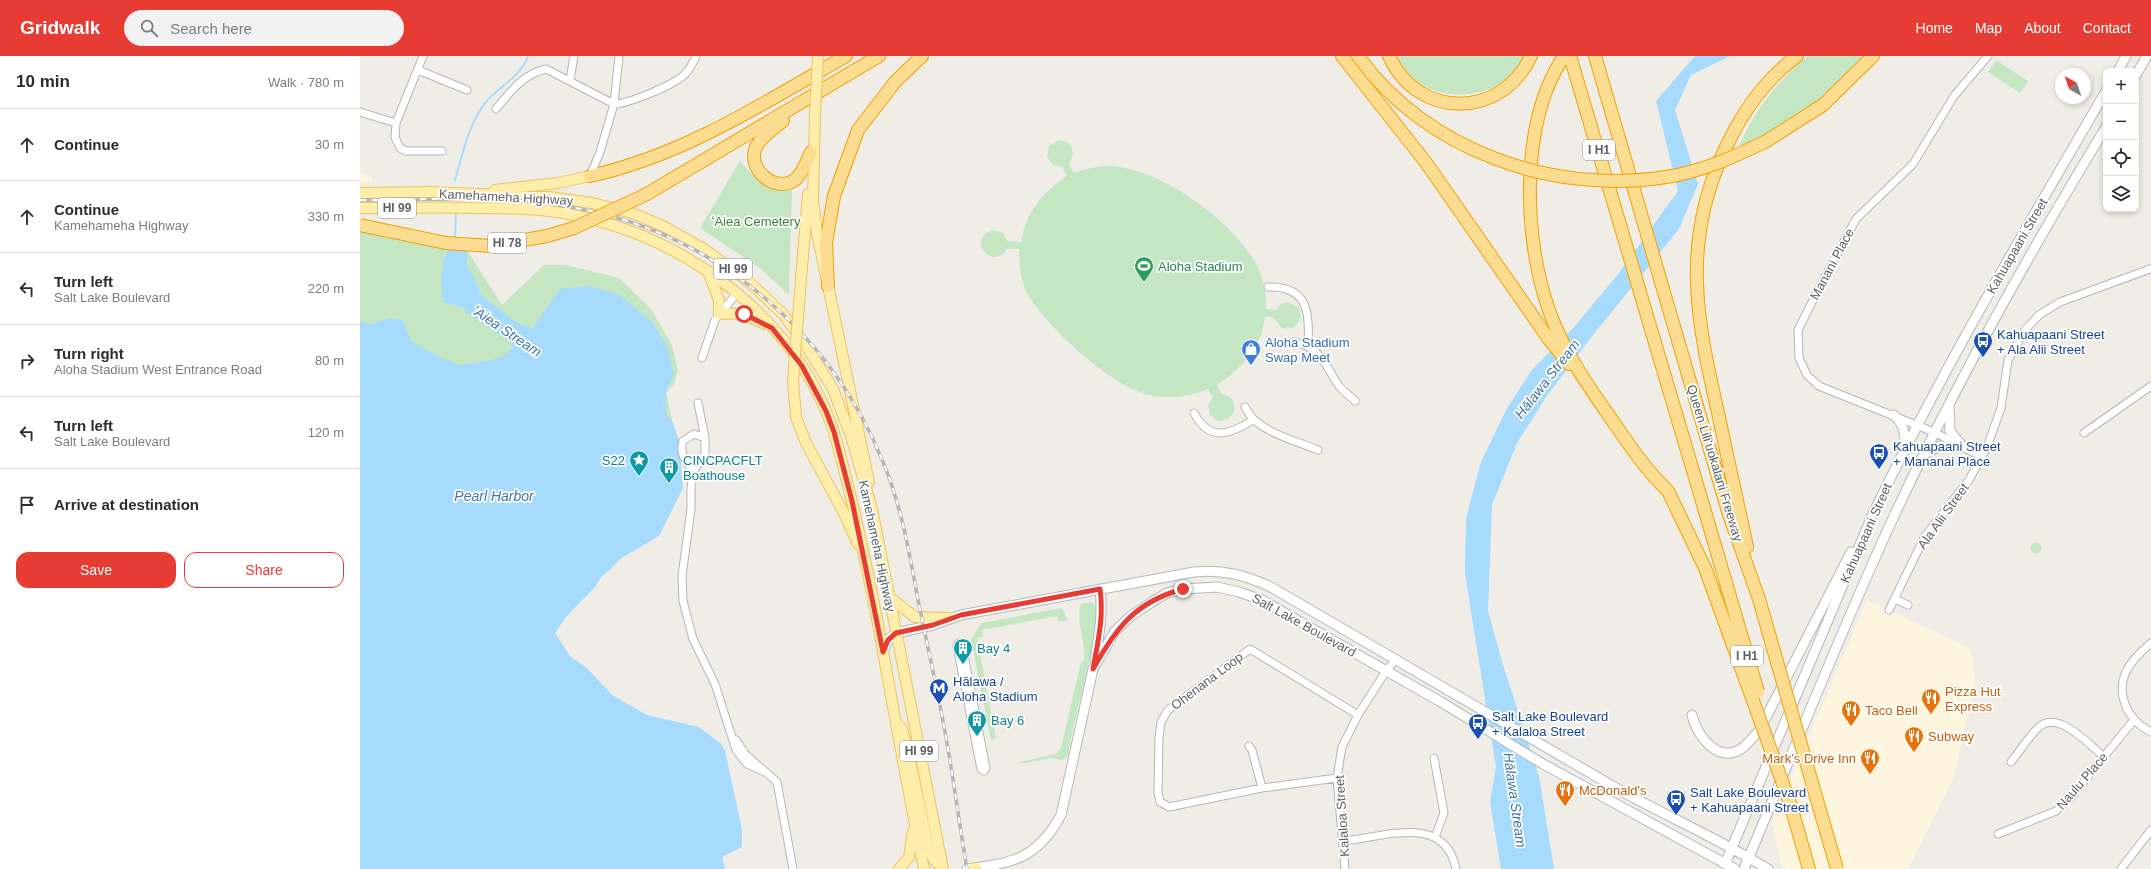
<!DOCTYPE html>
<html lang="en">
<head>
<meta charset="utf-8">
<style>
  body { margin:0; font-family:Arial,sans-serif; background:#f2f2f3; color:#2b2b33 }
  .controls { position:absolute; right:12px; top:12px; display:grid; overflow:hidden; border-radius:8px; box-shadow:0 2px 6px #0003 }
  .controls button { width:36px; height:36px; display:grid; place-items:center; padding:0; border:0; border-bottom:1px solid #e1e1e2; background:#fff; color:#2b2b33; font:20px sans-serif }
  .compass { position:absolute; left:1695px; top:12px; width:36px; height:36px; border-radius:50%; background:#fff; box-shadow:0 2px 6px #0003; rotate:320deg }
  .stop { position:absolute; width:12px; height:12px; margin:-9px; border:3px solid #e73c34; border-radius:50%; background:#fff }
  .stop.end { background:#e73c34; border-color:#fff; box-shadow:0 1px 4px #0008 }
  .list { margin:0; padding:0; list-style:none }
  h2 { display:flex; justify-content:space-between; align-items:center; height:52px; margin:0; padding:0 16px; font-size:17px }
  h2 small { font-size:13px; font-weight:400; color:#7c7c81 }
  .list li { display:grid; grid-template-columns:26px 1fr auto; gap:12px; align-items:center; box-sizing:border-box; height:72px; padding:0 16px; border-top:1px solid #e1e1e2 }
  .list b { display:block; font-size:15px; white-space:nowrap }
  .list p { margin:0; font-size:13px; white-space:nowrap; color:#7c7c81 }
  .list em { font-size:13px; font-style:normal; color:#7c7c81 }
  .actions { display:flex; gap:8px; padding:12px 16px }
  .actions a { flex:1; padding:9px 0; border:1px solid #e73c34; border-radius:12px; text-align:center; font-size:14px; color:#e73c34 }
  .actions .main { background:#e73c34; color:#fff }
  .icon { flex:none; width:22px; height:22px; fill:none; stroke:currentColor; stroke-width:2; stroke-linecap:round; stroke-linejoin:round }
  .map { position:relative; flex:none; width:1791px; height:813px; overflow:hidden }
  header { display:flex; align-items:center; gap:24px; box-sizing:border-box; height:56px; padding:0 20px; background:#e73c34; color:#fff }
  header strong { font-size:19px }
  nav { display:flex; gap:22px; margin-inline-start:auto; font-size:14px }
  .search { width:280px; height:36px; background:#f2f2f3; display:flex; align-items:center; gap:10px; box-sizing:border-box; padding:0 14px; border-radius:22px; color:#7c7c81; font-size:15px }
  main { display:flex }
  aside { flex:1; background:#fff }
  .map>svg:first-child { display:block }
</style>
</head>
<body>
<header>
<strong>Gridwalk</strong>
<div class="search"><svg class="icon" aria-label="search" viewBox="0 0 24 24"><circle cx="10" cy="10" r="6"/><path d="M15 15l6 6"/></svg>Search here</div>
<nav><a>Home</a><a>Map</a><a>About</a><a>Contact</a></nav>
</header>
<main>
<aside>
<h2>10 min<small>Walk · 780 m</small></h2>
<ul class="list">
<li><svg class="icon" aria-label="ahead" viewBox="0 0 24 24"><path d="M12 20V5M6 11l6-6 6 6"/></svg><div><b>Continue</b></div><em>30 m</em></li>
<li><svg class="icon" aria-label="ahead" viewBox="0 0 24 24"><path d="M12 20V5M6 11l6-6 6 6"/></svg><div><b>Continue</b><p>Kamehameha Highway</p></div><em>330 m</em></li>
<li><svg class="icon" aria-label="left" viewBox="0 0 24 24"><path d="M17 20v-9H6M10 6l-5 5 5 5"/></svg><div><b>Turn left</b><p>Salt Lake Boulevard</p></div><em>220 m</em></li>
<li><svg class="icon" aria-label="right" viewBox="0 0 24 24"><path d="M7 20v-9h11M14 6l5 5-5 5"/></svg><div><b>Turn right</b><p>Aloha Stadium West Entrance Road</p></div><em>80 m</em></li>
<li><svg class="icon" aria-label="left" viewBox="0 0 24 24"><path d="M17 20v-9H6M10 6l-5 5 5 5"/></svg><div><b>Turn left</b><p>Salt Lake Boulevard</p></div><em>120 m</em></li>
<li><svg class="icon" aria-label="arrive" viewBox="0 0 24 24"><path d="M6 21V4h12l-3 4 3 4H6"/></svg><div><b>Arrive at destination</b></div></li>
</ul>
<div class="actions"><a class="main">Save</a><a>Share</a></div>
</aside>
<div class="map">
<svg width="1791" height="813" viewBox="0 0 1791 813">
  <rect width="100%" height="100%" fill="#efede6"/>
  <path fill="#fdf5dd" d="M0 117 12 120V126L0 127Z
    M1507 544 1609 592 1613 601 1615 628 1593 723 1548 813H1426L1421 810 1412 766Z"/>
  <path fill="#c4e6c3" d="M1036 0H1164C1147 38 1094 49 1061 28 1050 21 1043 10 1036 0Z
    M1448 0H1505L1462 42 1416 74 1379 91C1394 54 1418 25 1448 0Z
    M1636 4 1668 25 1660 37 1628 16Z
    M699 84C713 85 716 97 709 108L714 117C725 113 738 110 750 110 800 113 864 159 892 201 902 216 906 234 906 253L916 254 921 248 927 246 939 252C944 265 934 277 921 271L914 262 905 260C902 291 882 312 857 329L861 338C871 339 876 346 874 356L868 363 858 365 850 359 848 349 853 342 848 333C829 341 806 344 786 338 751 329 692 275 672 245 661 231 659 210 659 193H647C632 216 605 183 633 174L643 177 647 185 661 186C666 157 682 136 707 120L702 111 693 109 687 101 689 90Z
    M380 105C394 121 409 140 432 133L429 239 401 213 340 172Z
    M0 175 103 190 86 216 148 284 163 296 103 314 0 272Z
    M107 193C117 213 131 230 142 249L184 209H206L259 222 291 253 312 289 318 315 314 328 306 336 312 364 309 369 183 279 159 273 107 230Z
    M1670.5 492a5.5 5.5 0 1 1 11 0a5.5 5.5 0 1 1-11 0Z
    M731 546 740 552V560L711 681 708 700 703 704 691 702 660 708V706L696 698 701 692 721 606 724 604C726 585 715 565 721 548Z
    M701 552 705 557 707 564 699 566 697 560 622 574 623 581 617 582 636 682 631 684 611 583 622 567Z"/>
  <path fill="#a7dbfe" d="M1335 0H1370L1331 19 1315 54 1338 128 1319 173 1233 279 1186 341 1157 387 1132 449 1128 555 1143 609 1179 720 1194 813H1141L1130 746 1136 711 1105 518 1106 462 1121 406 1146 354 1171 315 1214 271 1259 217 1318 135 1296 45Z
    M88 193H107V211L115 222 121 239 155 265 172 273 200 233 229 230 258 238 292 266 308 292 314 319C304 336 305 342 307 361L312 364 319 385 323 432 299 480 260 503 251 513 242 520 235 531 206 561 195 577 210 600 227 612 252 639 287 659 339 671 361 688 365 695 382 773V791L362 801 365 813H0V265L11 268 29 262 43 264 51 285 68 295 98 309 129 305 146 299 153 291 148 284 110 259 100 250 83 246C81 227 80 211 88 193Z"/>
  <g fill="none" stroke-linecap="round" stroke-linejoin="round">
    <path stroke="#a7dbfe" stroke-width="2" d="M95 124C103 98 108 69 125 47 138 31 161 21 168 0
      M95 183 96 156"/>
    <defs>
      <path id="street" d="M63 0 36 67 35 81 40 92 46 95H82
        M58 14 107 34
        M210 24 214 0
        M136 53C150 36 163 18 186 13L254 48C268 48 314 29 325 18 330 13 333 7 336 0
        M0 56 36 67
        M230 120 240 96 254 48 259 0
        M908 231C948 230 950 256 948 289
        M933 286C962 291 964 308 979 330 983 335 990 340 995 345
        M342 302 355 264 377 237
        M338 347 345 382V397L333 416 331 432V453L322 520 323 545 333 583 355 628 376 694 387 708 407 717
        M885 351C896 376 935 384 958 394
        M834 357C850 387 870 378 893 364
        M1724 377 1791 330
        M1622 401 1576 377 1459 330 1447 319 1439 302 1438 274 1457 236 1496 163 1553 108 1594 40 1628 0
        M333 416C326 406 319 397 323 385L334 378 345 382
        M1535 543 1548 549
        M1529 554 1565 480 1609 424 1627 391 1641 352 1648 304 1665 274 1679 259 1700 246 1790 213
        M599 587 602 589 626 712 624 715 621 713 597 590Z
        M1791 587C1783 594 1774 602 1768 612 1754 637 1767 664 1791 676
        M376 684 385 698 417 726 433 813
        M889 690 892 694 902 732
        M1074 702 1084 757 1075 781
        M1651 706C1660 695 1669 680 1680 670 1699 655 1730 689 1744 701
        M977 722 902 732 809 751 800 746 798 737 799 681 801 666 808 654 890 593 998 659
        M1638 778 1696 755 1712 740 1773 665
        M984 785C1024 781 1085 757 1096 813
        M985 813 977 722 982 691 998 659 1026 615 1036 603
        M1761 813 1791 774"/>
      <path id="secondary" d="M1758 15 1766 0
        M1776 19 1787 0
        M1589 351 1590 375 1603 391
        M1534 359C1544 368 1546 379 1545 392
        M1566 397 1580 390 1603 391
        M523 596 528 584 536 577 573 569 601 559 834 516C862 513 885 519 911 531L1256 732C1306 760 1359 783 1408 813
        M735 604C739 580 743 558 740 533
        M1332 659C1337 679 1357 708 1381 693 1388 688 1393 681 1399 675L1491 496
        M1365 808 1512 460C1582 314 1665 174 1746 35
        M607 813C653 807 677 803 701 759L733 613 755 575 771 560 792 546 807 537 823 533 857 531 879 536 902 544 1081 646 1183 708 1375 813
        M1384 813C1434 694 1481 574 1535 458 1597 325 1670 196 1746 71"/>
      <path id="primary" d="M455 57 453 145 457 177 509 426
        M135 134 198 127 230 120
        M68 136 190 141 232 147 272 157 303 170 344 193 389 226 423 258 447 291 473 333 491 380 512 453 583 813
        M0 137 75 136
        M0 152C37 152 75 151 112 152 146 152 180 152 214 159 321 181 422 252 466 355 475 375 480 397 485 418 498 467 508 517 518 568 533 650 547 731 564 813
        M348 215 359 244V258C380 256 387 260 405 268
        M439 248 448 138
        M433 325 436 361 446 387 484 457 498 488
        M529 541 555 561 589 562
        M541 671 548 695 569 794 574 804 583 812
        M539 813 549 801 553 775
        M613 813 616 812"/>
      <path id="highway" d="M982 0 1067 108 1188 282 1209 308
        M1029 0C1058 64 1142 63 1171 0
        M1204 0C1159 67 1163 184 1190 257 1204 296 1229 331 1252 364 1269 389 1286 414 1308 435
        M1210 0 1344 452
        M1235 0 1369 459 1399 543 1417 606
        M423 65C414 72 402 80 396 91 386 113 416 139 436 123 443 116 447 105 451 96
        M1405 86 1463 49 1513 0
        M230 120C324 99 404 47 486 0
        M287 138 519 0
        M468 230 466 187 474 140 498 74 535 26 562 0
        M1387 491C1378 448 1368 405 1359 361 1336 262 1320 183 1368 87 1384 54 1407 22 1437 0
        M1430 747 1449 813"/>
    </defs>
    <use href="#street" stroke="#b3b6ba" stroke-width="9"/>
    <use href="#secondary" stroke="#b4b8bd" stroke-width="11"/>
    <use href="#primary" stroke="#f0c25e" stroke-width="12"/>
    <use href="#highway" stroke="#f2a003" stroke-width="14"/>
    <use href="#street" stroke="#fff" stroke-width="7"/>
    <use href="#secondary" stroke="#fff" stroke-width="9"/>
    <use href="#primary" stroke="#feeeac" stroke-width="10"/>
    <use href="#highway" stroke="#fbdd91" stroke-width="12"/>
    <defs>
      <path id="rail" d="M0 144C73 144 149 138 221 153 358 180 471 277 523 406 542 451 550 501 559 549 569 597 580 645 588 693 595 733 600 773 607 813"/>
    </defs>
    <use href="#rail" stroke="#b4b5b6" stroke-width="3.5"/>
    <use href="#rail" stroke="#fff" stroke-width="2" stroke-dasharray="6" stroke-linecap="butt"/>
    <defs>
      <path id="primary-bridge" d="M455 57 458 0
        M433 325 439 248"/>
      <path id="highway-bridge" d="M998 0C1065 94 1193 139 1306 121 1341 116 1373 101 1405 86
        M0 169 86 187 131 190 187 180 214 172 287 138
        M1308 435 1345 512 1430 747
        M1344 452 1398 636
        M1417 606 1477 813"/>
    </defs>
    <use href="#primary-bridge" stroke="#f0c25e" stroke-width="12" stroke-linecap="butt"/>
    <use href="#highway-bridge" stroke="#f2a003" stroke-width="14" stroke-linecap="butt"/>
    <use href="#primary-bridge" stroke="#feeeac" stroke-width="10"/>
    <use href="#highway-bridge" stroke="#fbdd91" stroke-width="12"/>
  </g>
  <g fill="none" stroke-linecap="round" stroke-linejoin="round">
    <path stroke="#e73c34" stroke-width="5" d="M384 258 412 272 442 310 466 355 474 376 492 445 523 596 528 584 536 577 573 569 601 559 740 533C744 561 738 585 733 613 756 572 775 546 823 533"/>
  </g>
  <defs>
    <symbol id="stadium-pin" viewBox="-11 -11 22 30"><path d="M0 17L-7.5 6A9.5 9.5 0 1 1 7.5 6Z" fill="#2e9e5b" stroke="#fff"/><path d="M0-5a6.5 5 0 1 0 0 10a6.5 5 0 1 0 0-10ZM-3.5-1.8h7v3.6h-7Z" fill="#fff"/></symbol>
    <symbol id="bus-pin" viewBox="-11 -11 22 30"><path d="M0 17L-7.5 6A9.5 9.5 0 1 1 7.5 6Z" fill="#1a4fb4" stroke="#fff"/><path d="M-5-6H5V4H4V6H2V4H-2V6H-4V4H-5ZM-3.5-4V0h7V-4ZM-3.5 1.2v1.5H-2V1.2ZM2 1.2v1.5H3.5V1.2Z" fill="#fff"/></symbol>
    <symbol id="shop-pin" viewBox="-11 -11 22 30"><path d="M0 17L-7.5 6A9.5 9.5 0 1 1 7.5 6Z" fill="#3f7fe0" stroke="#fff"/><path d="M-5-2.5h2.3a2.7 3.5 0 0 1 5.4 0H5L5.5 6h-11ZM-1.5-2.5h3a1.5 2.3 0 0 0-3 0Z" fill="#fff"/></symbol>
    <symbol id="sight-pin" viewBox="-11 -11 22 30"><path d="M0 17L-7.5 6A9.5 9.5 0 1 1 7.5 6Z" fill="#0f9aa8" stroke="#fff"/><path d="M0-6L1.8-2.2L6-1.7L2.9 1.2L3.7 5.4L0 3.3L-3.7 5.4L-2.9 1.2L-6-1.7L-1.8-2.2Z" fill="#fff"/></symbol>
    <symbol id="building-pin" viewBox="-11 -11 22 30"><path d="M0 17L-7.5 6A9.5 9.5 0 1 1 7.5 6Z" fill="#0f9aa8" stroke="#fff"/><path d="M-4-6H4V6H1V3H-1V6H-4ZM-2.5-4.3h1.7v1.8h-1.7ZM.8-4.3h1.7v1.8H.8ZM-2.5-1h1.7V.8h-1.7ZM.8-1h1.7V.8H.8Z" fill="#fff"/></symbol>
    <symbol id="metro-pin" viewBox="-11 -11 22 30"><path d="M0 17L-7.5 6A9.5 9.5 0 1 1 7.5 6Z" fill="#1a4fb4" stroke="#fff"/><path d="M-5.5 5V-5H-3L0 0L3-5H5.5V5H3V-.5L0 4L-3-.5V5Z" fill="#fff"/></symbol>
    <symbol id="restaurant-pin" viewBox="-11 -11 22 30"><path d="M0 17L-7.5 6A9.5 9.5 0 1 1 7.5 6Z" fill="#e8710a" stroke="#fff"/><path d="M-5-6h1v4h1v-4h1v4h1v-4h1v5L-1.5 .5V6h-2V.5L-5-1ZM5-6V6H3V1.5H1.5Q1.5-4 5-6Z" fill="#fff"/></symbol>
  </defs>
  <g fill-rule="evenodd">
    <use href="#stadium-pin" x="773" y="199" width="22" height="30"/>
    <use href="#bus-pin" x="1612" y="274" width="22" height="30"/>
    <use href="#shop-pin" x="880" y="282" width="22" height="30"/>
    <use href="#bus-pin" x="1508" y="386" width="22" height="30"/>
    <use href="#sight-pin" x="268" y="393" width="22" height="30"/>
    <use href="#building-pin" x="298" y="400" width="22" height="30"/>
    <use href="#building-pin" x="592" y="581" width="22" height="30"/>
    <use href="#metro-pin" x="568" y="621" width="22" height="30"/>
    <use href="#restaurant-pin" x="1560" y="631" width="22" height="30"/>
    <use href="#restaurant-pin" x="1480" y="643" width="22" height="30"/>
    <use href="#building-pin" x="606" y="653" width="22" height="30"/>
    <use href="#bus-pin" x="1107" y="656" width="22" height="30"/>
    <use href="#restaurant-pin" x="1543" y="669" width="22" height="30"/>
    <use href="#restaurant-pin" x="1499" y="691" width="22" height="30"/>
    <use href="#restaurant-pin" x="1194" y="723" width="22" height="30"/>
    <use href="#bus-pin" x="1305" y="732" width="22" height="30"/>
  </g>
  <g text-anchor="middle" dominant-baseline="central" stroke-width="3.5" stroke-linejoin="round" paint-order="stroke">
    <g fill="#fff" stroke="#8e9094" stroke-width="1">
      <rect x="1223" y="84" width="32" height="20" rx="3"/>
      <rect x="18" y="142" width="38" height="20" rx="3"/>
      <rect x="128" y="177" width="38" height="20" rx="3"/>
      <rect x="354" y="203" width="38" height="20" rx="3"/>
      <rect x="1371" y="590" width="32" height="20" rx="3"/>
      <rect x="540" y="685" width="38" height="20" rx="3"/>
    </g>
    <g font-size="12" font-weight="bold" fill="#5d6166">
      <text x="1239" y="94">I H1</text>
      <text x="37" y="152">HI 99</text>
      <text x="147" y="187">HI 78</text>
      <text x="373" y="213">HI 99</text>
      <text x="1387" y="600">I H1</text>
      <text x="559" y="695">HI 99</text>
    </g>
    <g font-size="13" fill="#5d6166" stroke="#fff">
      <text transform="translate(146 141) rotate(3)">Kamehameha Highway</text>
      <text transform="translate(1657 190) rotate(-60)">Kahuapaani Street</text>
      <text transform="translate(1472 208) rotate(-62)">Manani Place</text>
      <text transform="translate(1355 407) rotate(73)">Queen Liliʻuokalani Freeway</text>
      <text transform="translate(1583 460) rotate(-54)">Ala Alii Street</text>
      <text transform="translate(1506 477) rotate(-66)">Kahuapaani Street</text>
      <text transform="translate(517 490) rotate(78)">Kamehameha Highway</text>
      <text transform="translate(944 569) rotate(29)">Salt Lake Boulevard</text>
      <text transform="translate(847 625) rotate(-37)">Ohenana Loop</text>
      <text transform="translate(1722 725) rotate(-49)">Naulu Place</text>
      <text transform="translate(982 760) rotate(-94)">Kalaloa Street</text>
    </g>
    <g font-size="13" fill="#368437" stroke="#fff">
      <text x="396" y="165">ʻAiea Cemetery</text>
    </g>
    <g font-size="13" fill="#27864d" stroke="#fff" text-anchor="start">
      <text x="798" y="210">Aloha Stadium</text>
    </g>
    <g font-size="13" fill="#164399" stroke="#fff" text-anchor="start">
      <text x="1637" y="278">Kahuapaani Street<tspan x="1637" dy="15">+ Ala Alii Street</tspan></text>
      <text x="1533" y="390">Kahuapaani Street<tspan x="1533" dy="15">+ Mananai Place</tspan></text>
      <text x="593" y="625">Hālawa /<tspan x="593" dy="15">Aloha Stadium</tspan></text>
      <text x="1132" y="660">Salt Lake Boulevard<tspan x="1132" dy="15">+ Kalaloa Street</tspan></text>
      <text x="1330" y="736">Salt Lake Boulevard<tspan x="1330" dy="15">+ Kahuapaani Street</tspan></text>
    </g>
    <g font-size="13" fill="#366cbe" stroke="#fff" text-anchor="start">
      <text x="905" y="286">Aloha Stadium<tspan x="905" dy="15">Swap Meet</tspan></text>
    </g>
    <g font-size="13" fill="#0d838f" stroke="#fff" text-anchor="start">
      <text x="265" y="404" text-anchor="end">S22</text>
      <text x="323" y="404">CINCPACFLT<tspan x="323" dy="15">Boathouse</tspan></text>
      <text x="617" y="592">Bay 4</text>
      <text x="631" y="664">Bay 6</text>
    </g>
    <g font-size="13" fill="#c56008" stroke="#fff" text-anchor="start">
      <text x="1585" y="635">Pizza Hut<tspan x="1585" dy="15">Express</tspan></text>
      <text x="1505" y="654">Taco Bell</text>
      <text x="1568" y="680">Subway</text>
      <text x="1496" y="702" text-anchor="end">Mark’s Drive Inn</text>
      <text x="1219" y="734">McDonald's</text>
    </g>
    <g font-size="14" font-style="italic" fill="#4176a7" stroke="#fff">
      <text transform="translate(147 275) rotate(34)">ʻAiea Stream</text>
      <text transform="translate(1187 323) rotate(-52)">Hālawa Stream</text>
      <text x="134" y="440">Pearl Harbor</text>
      <text transform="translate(1155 744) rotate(82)">Hālawa Stream</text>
    </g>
  </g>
</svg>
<div class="controls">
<button>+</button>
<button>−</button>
<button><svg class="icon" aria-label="locate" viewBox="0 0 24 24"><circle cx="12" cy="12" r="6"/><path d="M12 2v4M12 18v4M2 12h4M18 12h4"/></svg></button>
<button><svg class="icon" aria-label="layers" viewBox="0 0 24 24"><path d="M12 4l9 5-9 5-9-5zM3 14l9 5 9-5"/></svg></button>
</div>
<svg class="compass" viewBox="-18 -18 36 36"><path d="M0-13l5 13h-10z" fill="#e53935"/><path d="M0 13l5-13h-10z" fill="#7c7c81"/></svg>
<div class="stop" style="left:384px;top:258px"></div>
<div class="stop end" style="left:823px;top:533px"></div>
</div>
</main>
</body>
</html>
